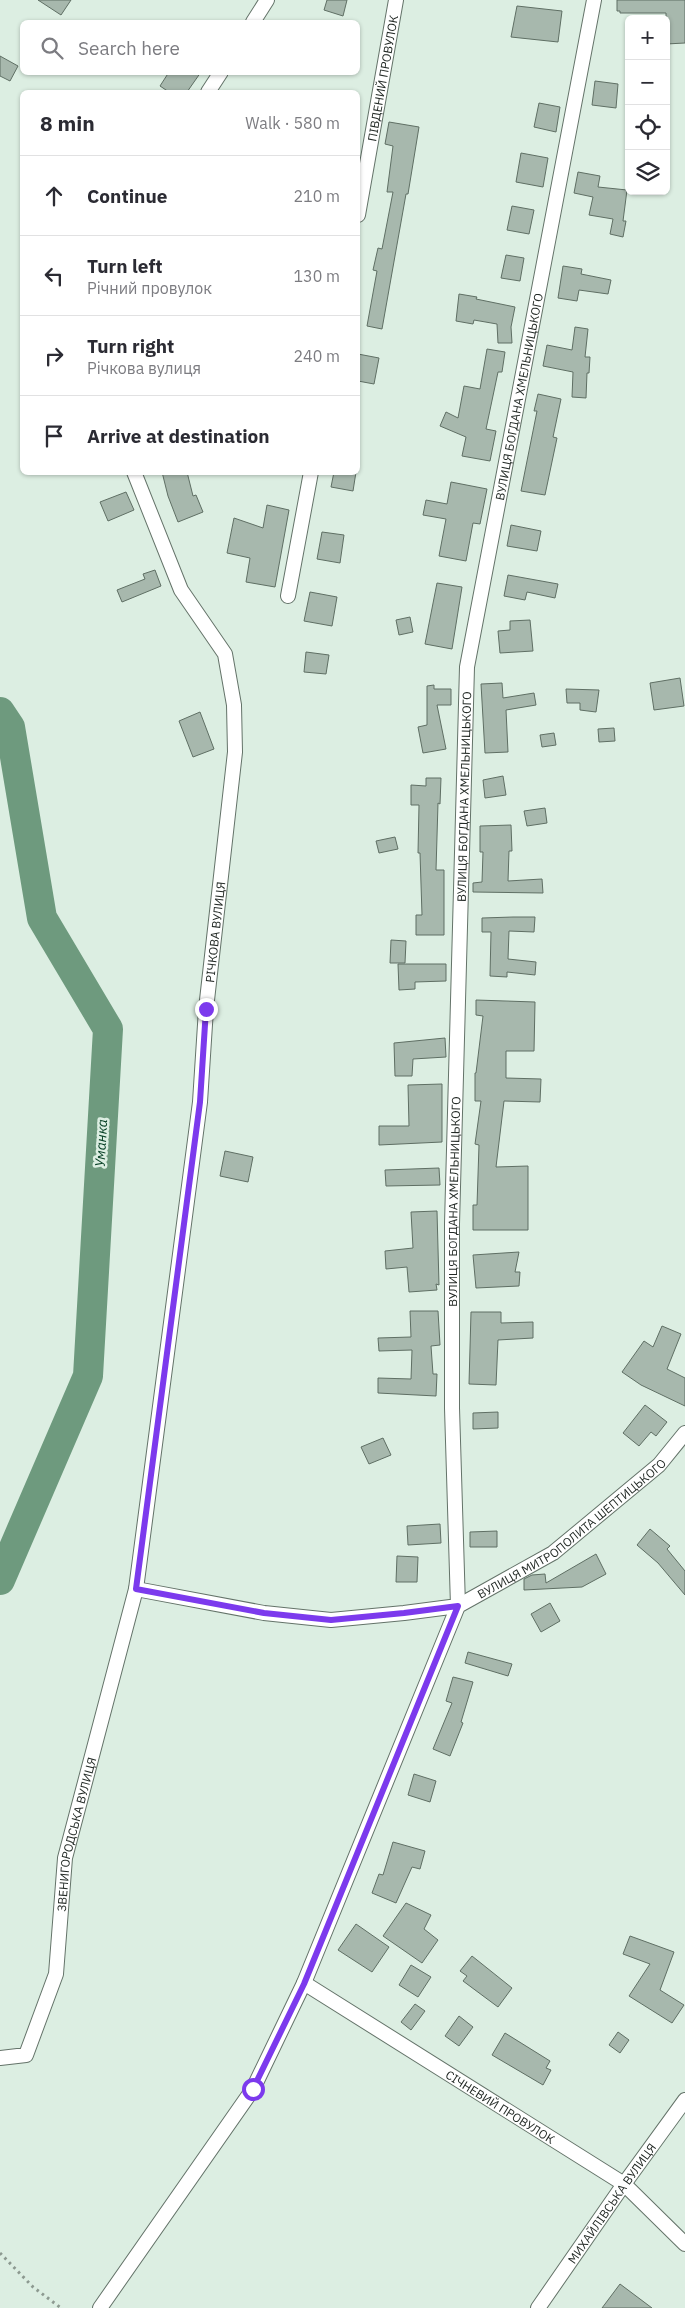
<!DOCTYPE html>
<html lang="en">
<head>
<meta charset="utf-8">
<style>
  body { margin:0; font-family:"IBM Plex Sans",sans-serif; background:#f2f2f3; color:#2b2b33 }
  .controls { position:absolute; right:15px; top:15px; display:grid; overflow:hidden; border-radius:8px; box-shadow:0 1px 4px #0004 }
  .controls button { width:45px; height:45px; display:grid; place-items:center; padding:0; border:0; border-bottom:1px solid #e1e1e2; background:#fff; color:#2b2b33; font:25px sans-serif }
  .stop { position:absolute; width:15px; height:15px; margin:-11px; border:4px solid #7c3aed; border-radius:50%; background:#fff }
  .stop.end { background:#7c3aed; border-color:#fff; box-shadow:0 1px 5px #0008 }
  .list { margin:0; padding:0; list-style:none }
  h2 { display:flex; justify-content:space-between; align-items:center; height:65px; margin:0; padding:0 20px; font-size:21px }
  h2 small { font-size:16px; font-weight:400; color:#7c7c81 }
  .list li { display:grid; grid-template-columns:32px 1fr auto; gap:15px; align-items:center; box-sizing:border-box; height:80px; padding:0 20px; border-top:1px solid #e1e1e2 }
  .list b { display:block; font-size:19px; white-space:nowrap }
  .list p { margin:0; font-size:16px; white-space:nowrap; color:#7c7c81 }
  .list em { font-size:16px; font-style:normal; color:#7c7c81 }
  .icon { flex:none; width:28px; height:28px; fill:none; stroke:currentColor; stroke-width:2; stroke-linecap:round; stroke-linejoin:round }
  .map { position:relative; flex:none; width:685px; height:2308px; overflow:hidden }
  .search { position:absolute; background:#fff; box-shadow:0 1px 4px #0004; left:20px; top:20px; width:340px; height:55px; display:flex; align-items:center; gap:12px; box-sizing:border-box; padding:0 18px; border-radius:8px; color:#7c7c81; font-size:19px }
  .panel { position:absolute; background:#fff; box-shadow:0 1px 4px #0004; left:20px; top:90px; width:340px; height:385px; border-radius:8px }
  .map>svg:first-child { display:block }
</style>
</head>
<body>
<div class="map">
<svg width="685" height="2308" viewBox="0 0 685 2308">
  <rect width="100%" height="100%" fill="#dceee2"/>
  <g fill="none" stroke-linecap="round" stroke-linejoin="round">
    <path stroke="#6e9a7e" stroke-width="30" d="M0 712 10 727 42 918 108 1029 88 1376 0 1580"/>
  </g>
  <path fill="#a7b8ad" stroke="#5f6f64" d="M38 0H71L61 15Z
    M327 0H347L343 16 324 10Z
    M617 0H685V43L666 44V13H620V11H617Z
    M517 6 562 11 558 42 511 37Z
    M0 56 18 66 10 81 0 76Z
    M169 72H201L187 92H169L160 86Z
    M595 81 618 84 616 108 592 105Z
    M539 103 560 107 556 132 534 127Z
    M389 122 419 127 408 194H406L382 329 367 326 377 271 373 270 378 248 382 249 393 192H387L393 146 385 144Z
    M521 153 548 158 543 187 516 182Z
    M578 172 600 176 598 187 627 190 623 221H626L623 237 610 234 613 219 589 215 593 197 574 193Z
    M512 206 534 210 529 234 507 230Z
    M506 255 524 258 520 281 501 278Z
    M563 266 582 269 581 274 611 280 608 294 579 290 577 301 558 298Z
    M459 294 477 297 476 299 515 307 511 327 512 343H498L497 324 474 320 473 324 456 321Z
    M575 327 588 329 585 357H590L589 373H587L586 398 572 397 573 372 543 366 547 345 572 350Z
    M487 349 505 352 502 372H498L486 429 496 431 490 461 462 456 466 437 440 426 446 412 458 418 464 386 480 389Z
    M358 354 379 358 374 384 358 381Z
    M538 394 561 399 553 437 557 438 545 495 521 491 537 411H534Z
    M162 472H187L193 496 196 495 203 512 178 522 168 496Z
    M334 472H356L353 491 331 487Z
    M451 482 487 489 480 524 473 523 466 561 439 556 446 519 423 515 426 500 447 504Z
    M126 492 134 510 108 521 100 502Z
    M267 505 289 510 275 587 246 582 250 558 227 553 234 518 263 528Z
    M511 525 541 531 537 551 507 546Z
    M322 532 344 535 340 563 317 559Z
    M155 570 161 586 122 602 117 590 145 579 143 574Z
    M508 575 558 584 555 598 527 592 525 600 504 596Z
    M437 583 462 587 452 649 425 644Z
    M310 592 337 597 332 626 304 621Z
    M410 617 413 632 399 635 396 620Z
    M530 620 533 651 500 653 498 631 510 630V621Z
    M306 652 329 655 326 674 304 672Z
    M680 678 684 706 654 710 650 683Z
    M502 683 503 698 534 693 536 705 506 710 508 752 485 753 481 684Z
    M434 685V689H451V705H437L446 749 423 753 418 727 427 725V686Z
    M566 689 599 690 596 712 580 710V703H567Z
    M200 712 214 749 193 757 179 721Z
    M614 728 615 741 599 742 598 729Z
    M554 733 556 745 542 747 540 735Z
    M503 776 506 795 485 798 483 780Z
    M426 778H441L440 804 438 803 436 870H444V935H416V915H422L420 853H418L419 805H411V785L426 786Z
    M545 808 547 823 527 826 524 811Z
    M511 825 512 851H509L508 881 542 879 543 893 473 892V883L482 882 483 852H480V826Z
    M395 837 398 849 379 853 376 841Z
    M513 917H535L534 932 509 931 508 959 536 962 535 975 507 972V977L490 976 491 932H482V918Z
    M391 940 406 941 405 963H390Z
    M398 964H446V981L415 982V989L399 990Z
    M476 1000 535 1002 534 1051H506V1078L541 1079 540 1102 504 1101 496 1167 528 1166V1230H473V1205H477L479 1145 475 1144 481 1101H475V1073H476L483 1016 476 1015Z
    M445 1038 446 1057 413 1059 412 1076H395L394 1043Z
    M442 1084V1142L379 1145V1126H409L408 1085Z
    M225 1151 253 1157 248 1182 220 1176Z
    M439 1168 440 1185 386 1186 385 1170Z
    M437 1211 439 1285 436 1284 437 1290 409 1292 407 1267 386 1269 385 1251 413 1248 411 1212Z
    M519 1252 515 1272H520L519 1286 476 1288 473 1255Z
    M410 1311H438L440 1345 431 1346 433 1374H437L436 1396 378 1393V1378L411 1379 412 1350 379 1351 378 1338 411 1337Z
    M471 1312H501V1323L533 1322V1338L498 1340 496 1385 469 1384Z
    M662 1326 681 1334 667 1369 685 1378V1406L641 1385 622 1372 644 1341 653 1347Z
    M645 1405 667 1422 656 1436 651 1432 639 1446 623 1433Z
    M498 1412V1428L473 1429V1413Z
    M383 1438 391 1455 369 1464 361 1447Z
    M440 1524 441 1543 408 1545 407 1526Z
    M650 1529 670 1546 667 1549 685 1571V1595L658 1563 637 1545Z
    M497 1531V1547H470V1532Z
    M596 1554 606 1574 582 1587 524 1590V1579L532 1575 545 1574 546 1583Z
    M397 1556 418 1557 417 1582H396Z
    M550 1603 560 1621 541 1632 531 1614Z
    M468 1652 512 1664 508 1676 465 1663Z
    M453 1677 473 1682 461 1722 463 1723 450 1756 433 1749 452 1703 446 1701Z
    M414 1774 436 1781 430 1802 408 1795Z
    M393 1842 425 1851 420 1869 412 1867 396 1903 372 1893 379 1874 383 1875Z
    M406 1903 431 1915 424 1929 438 1940 422 1963 383 1936Z
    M356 1924 389 1947 372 1972 338 1950Z
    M630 1936 674 1952 660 1990 684 2005 672 2023 629 1996 650 1964 623 1954Z
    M472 1956 512 1988 498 2007 463 1981 467 1976 460 1971Z
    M411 1965 431 1977 418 1997 399 1985Z
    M415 2004 425 2011 411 2030 401 2022Z
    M459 2016 473 2027 459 2046 445 2036Z
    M618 2032 629 2040 620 2053 609 2045Z
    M505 2033 550 2061 546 2068 551 2070 543 2085 492 2055Z
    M620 2284 652 2308H602Z"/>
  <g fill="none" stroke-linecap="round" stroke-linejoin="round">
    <defs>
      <g id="street">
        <path d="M253 22 267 0"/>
        <path d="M208 92 221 72"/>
        <path id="s1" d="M358 215 396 0"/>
        <path d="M288 596 311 472"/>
        <path id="s2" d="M136 1589 264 1613 331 1620 404 1613 458 1606 452 1408V1224L467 667 594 0"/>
        <path id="s3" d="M304 1983 624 2184 685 2244"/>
        <path id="s4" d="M0 2058 26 2055 56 1974 65 1858 136 1589 200 1102 206 1009 235 752 234 705 225 654 181 590 134 472"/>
        <path id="s5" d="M100 2308 253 2089 304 1983 458 1606 553 1553 659 1465 685 1433"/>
        <path id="s6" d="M538 2308 624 2184 685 2100"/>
      </g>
    </defs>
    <use href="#street" stroke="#647369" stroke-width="16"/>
    <path stroke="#8c9990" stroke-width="3" stroke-dasharray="2.5 4" stroke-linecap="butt" d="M0 2253 33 2287 61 2308"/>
    <use href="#street" stroke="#fff" stroke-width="14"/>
  </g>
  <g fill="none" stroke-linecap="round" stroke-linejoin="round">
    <path stroke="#7c3aed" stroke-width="6" d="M206 1009 200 1102 136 1589 264 1613 331 1620 404 1613 458 1606 304 1984 253 2089"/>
  </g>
  <g text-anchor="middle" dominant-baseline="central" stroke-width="5" stroke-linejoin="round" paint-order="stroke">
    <g font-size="12" fill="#232a26" stroke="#dceee2">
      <text stroke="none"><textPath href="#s1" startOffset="139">ПІВДЕНИЙ ПРОВУЛОК</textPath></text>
      <text stroke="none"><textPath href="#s2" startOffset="1540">ВУЛИЦЯ БОГДАНА ХМЕЛЬНИЦЬКОГО</textPath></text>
      <text stroke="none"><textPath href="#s2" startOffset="1135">ВУЛИЦЯ БОГДАНА ХМЕЛЬНИЦЬКОГО</textPath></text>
      <text stroke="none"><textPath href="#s4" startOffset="1169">РІЧКОВА ВУЛИЦЯ</textPath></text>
      <text stroke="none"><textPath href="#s2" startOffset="730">ВУЛИЦЯ БОГДАНА ХМЕЛЬНИЦЬКОГО</textPath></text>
      <text stroke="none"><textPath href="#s5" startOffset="930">ВУЛИЦЯ МИТРОПОЛИТА ШЕПТИЦЬКОГО</textPath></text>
      <text stroke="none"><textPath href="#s4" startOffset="254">ЗВЕНИГОРОДСЬКА ВУЛИЦЯ</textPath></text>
      <text stroke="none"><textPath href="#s3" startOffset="232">СІЧНЕВИЙ ПРОВУЛОК</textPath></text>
      <text stroke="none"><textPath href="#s6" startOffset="128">МИХАЙЛІВСЬКА ВУЛИЦЯ</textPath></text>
    </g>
    <g font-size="14" font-style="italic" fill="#033d22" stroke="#dceee2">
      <text transform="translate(101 1143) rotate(-87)">Уманка</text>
    </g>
  </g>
</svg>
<div class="controls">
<button>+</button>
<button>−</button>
<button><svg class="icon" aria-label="locate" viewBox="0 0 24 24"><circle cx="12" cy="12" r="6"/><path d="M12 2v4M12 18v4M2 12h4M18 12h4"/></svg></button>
<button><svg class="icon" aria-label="layers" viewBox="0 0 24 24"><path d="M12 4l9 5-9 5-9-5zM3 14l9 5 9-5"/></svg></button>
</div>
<div class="stop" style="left:253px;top:2089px"></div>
<div class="stop end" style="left:206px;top:1009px"></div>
<div class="search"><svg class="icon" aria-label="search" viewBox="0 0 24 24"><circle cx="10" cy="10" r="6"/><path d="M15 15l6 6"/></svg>Search here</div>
<section class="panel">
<h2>8 min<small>Walk · 580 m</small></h2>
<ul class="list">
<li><svg class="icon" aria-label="ahead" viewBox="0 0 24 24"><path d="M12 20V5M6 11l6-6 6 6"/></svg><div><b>Continue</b></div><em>210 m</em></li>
<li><svg class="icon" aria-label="left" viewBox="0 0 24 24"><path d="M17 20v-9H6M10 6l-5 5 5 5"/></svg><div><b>Turn left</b><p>Річний провулок</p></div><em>130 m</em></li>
<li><svg class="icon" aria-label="right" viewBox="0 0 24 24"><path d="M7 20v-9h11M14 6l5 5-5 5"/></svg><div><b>Turn right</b><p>Річкова вулиця</p></div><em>240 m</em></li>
<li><svg class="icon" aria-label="arrive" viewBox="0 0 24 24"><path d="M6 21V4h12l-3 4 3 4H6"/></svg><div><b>Arrive at destination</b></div></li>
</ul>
</section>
</div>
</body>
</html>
